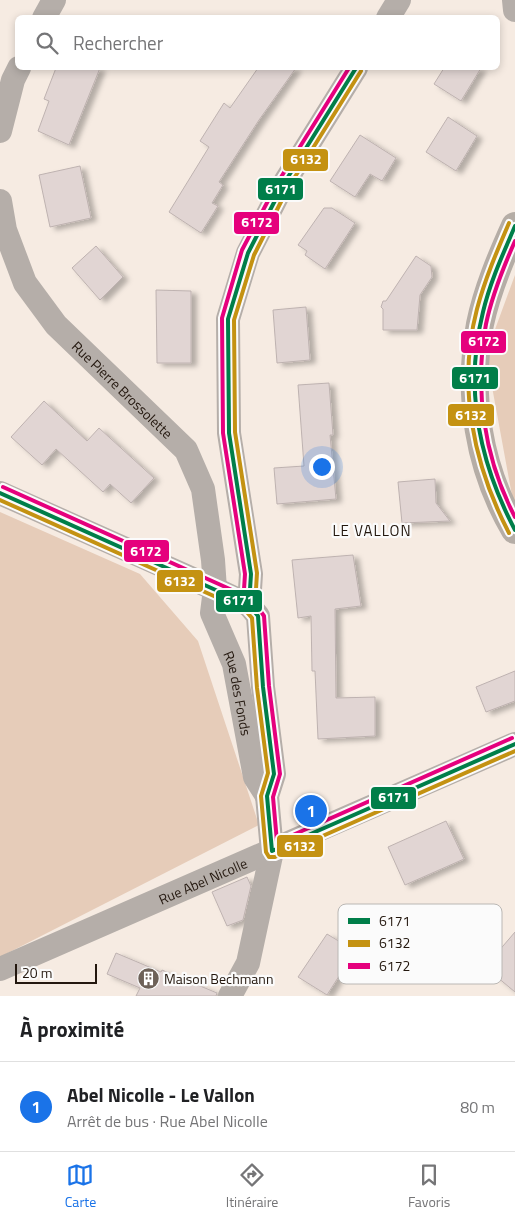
<!DOCTYPE html>
<html lang="fr">
<head>
<meta charset="utf-8">
<style>
  body { margin:0; font-family:"Titillium Web",sans-serif; background:#f2f2f2; color:#202124 }
  .scale { position:absolute; left:15px; bottom:12px; width:82px; box-sizing:border-box; padding-left:5px; border:2px solid #23170e; border-top:0; font-size:14px; line-height:18px; white-space:nowrap; color:#23170e; -webkit-text-stroke:4px #fbfbfb; paint-order:stroke }
  .you { position:absolute; left:321px; top:466px; width:18px; height:18px; margin:-12px; border:4px solid #fff; border-radius:50%; background:#1a73e8; box-shadow:0 0 0 8px #1a73e833 }
  .badge { display:grid; place-items:center; width:32px; height:32px; border-radius:50%; background:#1a73e8; color:#fff; font-size:16px; font-weight:700 }
  .pin { position:absolute; translate:-50% -50%; border:2px solid #fff; box-shadow:0 1px 5px #0006 }
  .list { margin:0; padding:0; list-style:none }
  h2 { display:flex; justify-content:space-between; align-items:center; height:65px; margin:0; padding:0 20px; font-size:21px }
  h2 small { font-size:16px; font-weight:400; color:#757577 }
  .list li { display:grid; grid-template-columns:32px 1fr auto; gap:15px; align-items:center; box-sizing:border-box; height:90px; padding:0 20px; border-top:1px solid #e0e0e0 }
  .list b { display:block; font-size:19px; white-space:nowrap }
  .list p { margin:0; font-size:16px; white-space:nowrap; color:#757577 }
  .list em { font-size:16px; font-style:normal; color:#757577 }
  .icon { flex:none; width:28px; height:28px; fill:none; stroke:currentColor; stroke-width:2; stroke-linecap:round; stroke-linejoin:round }
  .map { position:relative; flex:none; width:515px; height:996px; overflow:hidden }
  .search { position:absolute; background:#fff; box-shadow:0 2px 8px #0003; left:15px; right:15px; top:15px; height:55px; display:flex; align-items:center; gap:12px; box-sizing:border-box; padding:0 18px; border-radius:8px; color:#757577; font-size:19px }
  .sheet { height:155px; background:#fff }
  nav { display:flex; justify-content:space-around; align-items:center; box-sizing:border-box; height:70px; border-top:1px solid #e0e0e0; background:#fff; font-size:14px; color:#757577 }
  nav a { display:grid; justify-items:center; gap:2px }
  nav .on { color:#1a73e8 }
  .map>svg:first-child { display:block }
</style>
</head>
<body>
<div class="map">
<svg width="515" height="996" viewBox="0 0 515 996">
  <defs>
    <filter id="shadow"><feDropShadow dx="5.5" dy="3" stdDeviation="2.5" flood-color="#0004"/></filter>
  </defs>
  <rect width="100%" height="100%" fill="#f6ebe2"/>
  <path fill="#e6ccb9" d="M515 275V503L513 501 486 354Z
    M0 512 140 574 198 641 259 825 0 957Z"/>
  <path fill="#e1d5d3" stroke="#beb2b0" filter="url(#shadow)" d="M56 68H100L69 145 38 131 49 101 44 99Z
    M258 68H296L259 120 219 182 223 185 212 203 218 206 201 233 169 212 209 147 200 141 224 103 230 108Z
    M444 68H481L461 101 434 84Z
    M448 117 477 136 456 171 426 152Z
    M360 135 396 158 382 181 370 174 355 197 330 181Z
    M80 166 91 218 50 227 39 175Z
    M324 208H332L355 223 325 269 305 255 307 251 298 245Z
    M96 246 123 277 100 300 72 268Z
    M416 256 431 266 432 277 420 295 417 330H383V309L381 307 383 301H386Z
    M156 290 191 291V363H157Z
    M306 307 310 360 277 363 273 310Z
    M329 383 333 435H330L336 499 277 504 274 468 304 466 298 385Z
    M44 401 87 441 99 428 154 478 131 503 110 484 103 492 56 449 42 465 11 437Z
    M435 479 436 503 450 521 402 523 398 482Z
    M353 555 361 606 335 609 336 698 375 697V736L318 739 315 671H312L311 616 298 618 292 560Z
    M515 671V701L486 712 476 687Z
    M446 821 464 859 405 885 388 847Z
    M247 877 251 886 243 920 227 926 212 892Z
    M515 932V992L485 967Z
    M327 934 355 951 327 995 298 977Z
    M116 953 161 972 162 970 217 993 216 996H136L140 988 107 974Z"/>
  <g fill="none" stroke-linecap="round" stroke-linejoin="round">
    <g stroke="#b5aea9" stroke-width="24">
      <path d="M514 0 515 10"/>
      <path d="M44 18 54 0"/>
      <path d="M388 18 399 0"/>
      <path d="M0 131 13 80 19 68"/>
      <path id="s1" d="M0 201 5 230 25 283 56 325 186 450 203 489 213 560 215 589 212 613 234 664 255 777 267 796"/>
      <path d="M0 493 215 589 249 605 258 616 263 687 274 774 267 796 272 851 248 963 230 996"/>
      <path d="M249 605 251 574 229 433 228 319 248 253 283 185 356 68"/>
      <path id="s2" d="M0 969 515 744"/>
    </g>
    <path stroke="#b5ada6" stroke-width="28" d="M515 226C501 257 487 290 480 324 467 394 478 468 515 530"/>
    <defs>
      <path id="bus-1" d="M515 226C503 254 490 282 483 312 464 388 479 462 515 530
        M0 493 249 605 258 616 263 687 274 774 267 796 272 851
        M249 605 251 574 229 433 228 319 248 253 283 185 356 68
        M272 851 515 744"/>
      <path id="bus-2" d="M509 223C497 251 485 279 477 309 457 385 473 464 509 533
        M0 500 245 610 252 618 257 688 268 773 261 796 266 852 269 857H275L515 751
        M255 605 257 573 235 432 234 320 254 255 288 188 361 71"/>
      <path id="bus-3" d="M515 241C503 268 492 295 486 324 474 389 484 458 515 517
        M3 487 252 599 264 616 269 686 280 774 273 797 277 842 512 738
        M243 605 245 574 223 433 222 318 242 250 278 182 349 68"/>
    </defs>
    <use href="#bus-1" stroke="#fbfbfb" stroke-width="8"/>
    <use href="#bus-2" stroke="#fbfbfb" stroke-width="8"/>
    <use href="#bus-3" stroke="#fbfbfb" stroke-width="8"/>
    <use href="#bus-1" stroke="#007e49" stroke-width="4"/>
    <use href="#bus-2" stroke="#c49212" stroke-width="4"/>
    <use href="#bus-3" stroke="#e5007d" stroke-width="4"/>
  </g>
  <defs>
    <symbol id="building-disc" viewBox="-11 -11 22 22"><circle r="9.5" fill="#6d6158" stroke="#fbfbfb"/><path d="M-4-6H4V6H1V3H-1V6H-4ZM-2.5-4.3h1.7v1.8h-1.7ZM.8-4.3h1.7v1.8H.8ZM-2.5-1h1.7V.8h-1.7ZM.8-1h1.7V.8H.8Z" fill="#fff"/></symbol>
  </defs>
  <g fill-rule="evenodd">
    <use href="#building-disc" x="136" y="966" width="25" height="25"/>
  </g>
  <g text-anchor="middle" dominant-baseline="central" stroke-width="4.5" stroke-linejoin="round" paint-order="stroke">
    <g font-size="14" fill="#23170e" stroke="#fbfbfb">
      <text stroke="none"><textPath href="#s1" startOffset="231">Rue Pierre Brossolette</textPath></text>
      <text stroke="none"><textPath href="#s1" startOffset="571">Rue des Fonds</textPath></text>
      <text stroke="none"><textPath href="#s2" startOffset="221">Rue Abel Nicolle</textPath></text>
    </g>
    <g font-size="14" fill="#23170e" stroke="#fbfbfb" text-anchor="start">
      <text x="164" y="978">Maison Bechmann</text>
    </g>
    <g font-size="15" letter-spacing="1" fill="#23170e" stroke="#fbfbfb">
      <text x="372" y="530">LE VALLON</text>
    </g>
  </g>
  <rect x="338" y="904" width="164" height="80" rx="8" fill="#fbfbfb" stroke="#bab7b4" stroke-width="1"/>
  <rect x="348" y="918" width="22" height="6" fill="#007e49"/>
  <rect x="348" y="940" width="22" height="7" fill="#c49212"/>
  <rect x="348" y="963" width="22" height="6" fill="#e5007d"/>
  <g font-size="14" fill="#23170e">
    <text x="379" y="926">6171</text>
    <text x="379" y="948">6132</text>
    <text x="379" y="971">6172</text>
  </g>
  <g stroke="#fbfbfb" stroke-width="2">
    <rect x="282" y="148" width="47" height="24" rx="5" fill="#c49212"/>
    <rect x="257" y="177" width="47" height="24" rx="5" fill="#007e49"/>
    <rect x="233" y="211" width="47" height="24" rx="5" fill="#e5007d"/>
    <rect x="460" y="330" width="47" height="24" rx="5" fill="#e5007d"/>
    <rect x="451" y="366" width="48" height="24" rx="5" fill="#007e49"/>
    <rect x="447" y="403" width="48" height="24" rx="5" fill="#c49212"/>
    <rect x="123" y="539" width="47" height="24" rx="5" fill="#e5007d"/>
    <rect x="156" y="569" width="48" height="24" rx="5" fill="#c49212"/>
    <rect x="215" y="589" width="48" height="24" rx="5" fill="#007e49"/>
    <rect x="370" y="786" width="47" height="24" rx="5" fill="#007e49"/>
    <rect x="276" y="834" width="48" height="24" rx="5" fill="#c49212"/>
  </g>
  <g font-size="14" text-anchor="middle" font-weight="bold" fill="#fff">
    <text x="306" y="164">6132</text>
    <text x="281" y="194">6171</text>
    <text x="257" y="227">6172</text>
    <text x="484" y="346">6172</text>
    <text x="475" y="383">6171</text>
    <text x="471" y="420">6132</text>
    <text x="146" y="556">6172</text>
    <text x="180" y="586">6132</text>
    <text x="239" y="605">6171</text>
    <text x="394" y="802">6171</text>
    <text x="300" y="851">6132</text>
  </g>
</svg>
<div class="scale">20 m</div>
<div class="you"></div>
<div class="pin badge" style="left:311px;top:811px">1</div>
<div class="search"><svg class="icon" aria-label="search" viewBox="0 0 24 24"><circle cx="10" cy="10" r="6"/><path d="M15 15l6 6"/></svg>Rechercher</div>
</div>
<section class="sheet">
<h2>À proximité<small></small></h2>
<ul class="list">
<li><span class="badge">1</span><div><b>Abel Nicolle - Le Vallon</b><p>Arrêt de bus · Rue Abel Nicolle</p></div><em>80 m</em></li>
</ul>
</section>
<nav>
<a class="on"><svg class="icon" aria-label="map" viewBox="0 0 24 24"><path d="M3 6l6-2 6 2 6-2v14l-6 2-6-2-6 2zM9 4v14M15 6v14"/></svg>Carte</a>
<a><svg class="icon" aria-label="directions" viewBox="0 0 24 24"><path d="M12 3l9 9-9 9-9-9zM9 14v-3h6M13 9l2 2-2 2"/></svg>Itinéraire</a>
<a><svg class="icon" aria-label="saved" viewBox="0 0 24 24"><path d="M7 4h10v16l-5-4-5 4z"/></svg>Favoris</a>
</nav>
</body>
</html>
